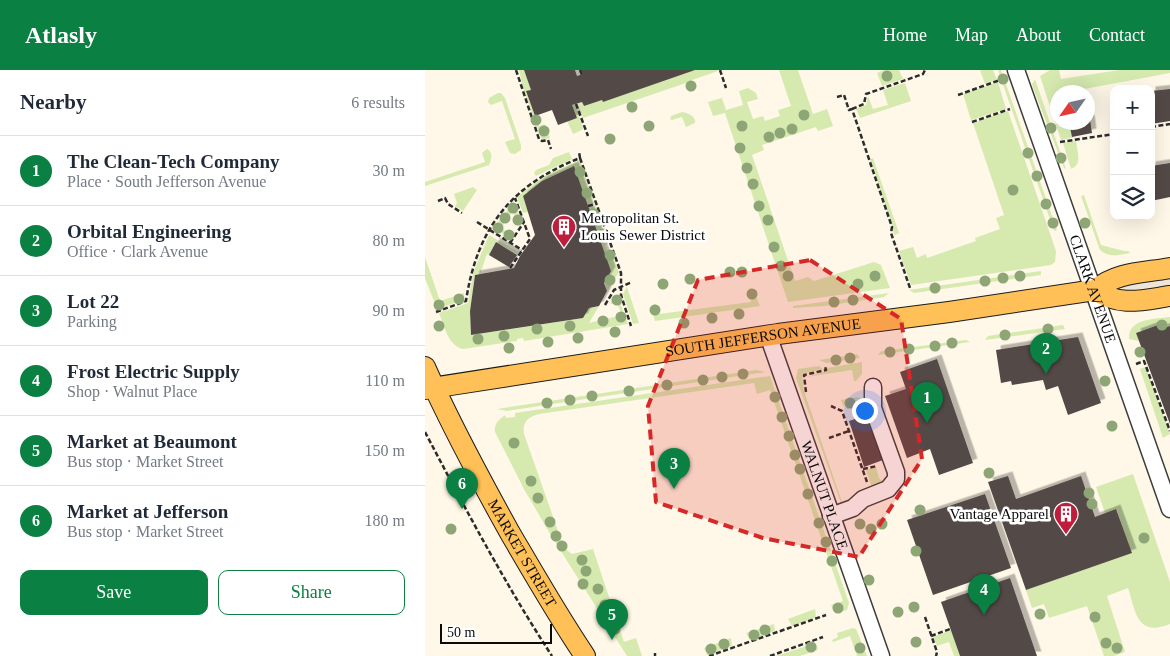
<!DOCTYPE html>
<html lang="en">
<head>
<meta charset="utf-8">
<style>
  body { margin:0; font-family:"Times New Roman",serif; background:#f6f6f7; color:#1f2937 }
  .controls { position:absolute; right:15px; top:15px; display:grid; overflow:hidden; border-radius:10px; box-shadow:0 5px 20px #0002 }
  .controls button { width:45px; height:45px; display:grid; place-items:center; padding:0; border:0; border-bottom:1px solid #e0e1e3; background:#fff; color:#1f2937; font:25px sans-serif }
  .compass { position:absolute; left:625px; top:15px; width:45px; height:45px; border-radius:50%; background:#fff; box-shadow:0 5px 20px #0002; rotate:236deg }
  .scale { position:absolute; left:15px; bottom:12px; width:112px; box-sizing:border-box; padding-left:5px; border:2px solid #0a0a0a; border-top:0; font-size:14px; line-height:18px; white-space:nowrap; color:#0a0a0a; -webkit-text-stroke:4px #fff; paint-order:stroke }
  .you { position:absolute; left:439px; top:340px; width:18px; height:18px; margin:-12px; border:4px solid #fff; border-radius:50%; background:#1a73e8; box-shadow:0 0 0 8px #1a73e833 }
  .badge { display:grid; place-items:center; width:32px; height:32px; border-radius:50%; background:#0b8043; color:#fff; font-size:16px; font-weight:700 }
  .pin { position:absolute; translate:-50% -41px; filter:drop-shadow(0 1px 2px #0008) }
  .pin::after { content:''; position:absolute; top:26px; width:18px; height:15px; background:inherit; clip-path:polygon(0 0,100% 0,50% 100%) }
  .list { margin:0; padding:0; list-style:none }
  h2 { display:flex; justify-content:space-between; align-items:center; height:65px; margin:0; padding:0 20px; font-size:21px }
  h2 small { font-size:16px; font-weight:400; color:#747a83 }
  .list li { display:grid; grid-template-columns:32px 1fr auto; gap:15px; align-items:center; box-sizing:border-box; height:70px; padding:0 20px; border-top:1px solid #e0e1e3 }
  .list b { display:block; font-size:19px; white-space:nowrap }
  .list p { margin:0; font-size:16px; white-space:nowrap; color:#747a83 }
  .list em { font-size:16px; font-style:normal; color:#747a83 }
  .actions { display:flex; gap:10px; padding:15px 20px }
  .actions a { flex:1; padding:11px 0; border:1px solid #0b8043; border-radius:10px; text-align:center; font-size:18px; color:#0b8043 }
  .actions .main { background:#0b8043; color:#fff }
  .icon { flex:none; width:28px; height:28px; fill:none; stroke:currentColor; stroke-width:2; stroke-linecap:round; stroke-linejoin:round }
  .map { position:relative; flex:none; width:745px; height:586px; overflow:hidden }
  header { display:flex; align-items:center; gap:30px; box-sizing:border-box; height:70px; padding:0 25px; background:#0b8043; color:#fff }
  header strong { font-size:24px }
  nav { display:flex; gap:28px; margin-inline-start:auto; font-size:18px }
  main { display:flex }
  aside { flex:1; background:#fff }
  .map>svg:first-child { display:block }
</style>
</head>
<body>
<header>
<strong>Atlasly</strong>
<nav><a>Home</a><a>Map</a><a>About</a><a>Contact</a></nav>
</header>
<main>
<aside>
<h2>Nearby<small>6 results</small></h2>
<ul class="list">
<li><span class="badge">1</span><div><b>The Clean-Tech Company</b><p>Place · South Jefferson Avenue</p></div><em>30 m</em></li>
<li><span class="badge">2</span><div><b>Orbital Engineering</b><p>Office · Clark Avenue</p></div><em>80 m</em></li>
<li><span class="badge">3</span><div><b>Lot 22</b><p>Parking</p></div><em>90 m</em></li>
<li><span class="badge">4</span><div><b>Frost Electric Supply</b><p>Shop · Walnut Place</p></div><em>110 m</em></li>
<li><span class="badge">5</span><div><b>Market at Beaumont</b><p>Bus stop · Market Street</p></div><em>150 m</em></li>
<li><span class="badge">6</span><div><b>Market at Jefferson</b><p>Bus stop · Market Street</p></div><em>180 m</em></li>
</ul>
<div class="actions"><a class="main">Save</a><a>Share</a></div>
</aside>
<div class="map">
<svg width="745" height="586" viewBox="0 0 745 586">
  <defs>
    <filter id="shadow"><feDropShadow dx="4.5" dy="-4.5" stdDeviation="0" flood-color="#0004"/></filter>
  </defs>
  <rect width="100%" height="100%" fill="#fff7e7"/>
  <path fill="#d6eab0" d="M94 0H99L106 20 101 22 114 56 120 54 125 68 119 70 116 68 98 18Z
    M268 0H292L293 1 267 10 269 21 265 22 261 13 208 31 210 41 206 42 202 33 158 48 153 33 157 32 159 36 177 30 178 32Z
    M354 0H373L388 44 402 39 408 56 393 61 391 57 337 75 339 80 327 85 370 211 383 207 389 211 449 192 456 195 465 218 363 232 300 43 288 46 283 32 297 28 301 40 318 35 314 21 323 18 331 23 333 29 322 32 328 49 338 46 340 51 355 46 353 40 366 36Z
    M459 0H474L478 9 457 16 452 3Z
    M555 0H568L572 10 560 14Z
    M573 0H576L632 160 629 161Z
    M625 0H634L636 9 694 0H745V3L654 20 650 22H632V52L645 53 647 66 650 67 636 70 615 6Z
    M610 9 641 99 639 98 608 18 607 14Z
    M573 12 581 39 546 50 538 24Z
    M480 13 486 31 435 48 431 39 441 35 443 26 448 39 463 35 458 20Z
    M73 23H76L80 28 96 75V80L90 84 85 83 80 72 90 69 77 31 66 35 63 32 64 28Z
    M147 35H150L158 58 157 60 148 64 142 51 152 48Z
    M583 41 631 181 630 192 626 195 486 215 474 181 488 177 492 188 501 184 502 188 551 171 550 168 575 159 571 148 579 145 548 53Z
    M257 42C263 43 271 46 270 53L261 57 257 47 247 50 245 49 246 46Z
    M651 71C652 81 658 94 646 99L638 73Z
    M62 79C68 82 67 89 64 95L0 116V112L60 92 57 83Z
    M144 82 147 89 111 106 109 103 111 100 124 95 128 88Z
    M448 88 474 163 469 165 468 158 445 89Z
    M155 90 169 133 163 135 148 96 117 111 98 126 103 142 98 143 92 127 119 106Z
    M48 117 52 120 38 141 30 136 32 133 29 124Z
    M659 125 676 175 699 181H703L705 183C694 185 684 188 675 180L656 126Z
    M89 132 96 152 94 156 88 141 76 158 87 165 86 168 68 158Z
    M170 136 183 173 180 175 182 182 186 181 194 202 182 221 163 138Z
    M64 165 93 182 92 184 71 172 64 185 62 184 55 204 50 205 45 241 46 265 158 248 164 238 174 236 164 253 197 245 192 233 185 234 189 226 192 225 203 254 99 271 98 268 92 269V271L38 279C23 276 19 255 14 243L43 233 48 203Z
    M0 187 15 231 39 223 38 230 12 239 0 208Z
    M616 201V205L489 223 484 220Z
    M202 217 214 253 208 254 198 224Z
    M325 218 328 219 335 236 230 251 226 237 227 235 231 234 234 244 326 232 324 221Z
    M464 223 459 227 400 236 368 238V236Z
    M745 247V256L734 260 733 255 711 263 714 271 704 269C703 248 730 249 745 247Z
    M638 255 640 259 560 270 563 266Z
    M541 270 545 272 453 285 455 282 458 281Z
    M432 284 435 288 401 293 394 290Z
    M437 292V304L431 311H429L427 300 381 307 402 301V298Z
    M394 296 398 299 377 304 379 321 417 432 416 433 371 308 373 299Z
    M721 297 745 364 738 368 715 299Z
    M331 300 341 302 82 341 72 339Z
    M345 306 424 533 422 540 413 543 409 541 406 535 418 531 345 320 332 324 329 313 114 344C103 347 97 352 99 364L139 478 147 484 168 479 199 572 211 568 217 586H202L127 467 100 421 70 362C69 353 74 350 80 345L81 348 90 347V343Z
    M432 327 436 328 441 331V342L434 337 422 339 421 335 418 336 416 330Z
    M451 397 454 408 461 415 448 421 441 400Z
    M708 404 745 512V554C712 567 711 543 703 518L682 526 700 582 689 586H679L662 536 624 548 619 534 607 538 601 520 706 483 692 440 680 443 671 417Z
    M390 539 391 547 367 556 363 549Z
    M349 554 350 561 325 570 321 563Z
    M428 558 431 559 442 586H432L425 566 408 572 407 570 413 567 412 563Z
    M526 560 535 586H529L524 572 512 576 508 567Z
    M306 568 307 576 282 585 279 578Z
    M391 573 393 580 375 586H351Z"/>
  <path fill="#ede5d8" d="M745 209V215L699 221 697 218 698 216Z"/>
  <path fill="#534946" filter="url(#shadow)" d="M99 0H150L152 6 158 4 156 0H270L178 32 177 30 159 36 157 32 147 35 152 48 133 55 127 40 110 46 101 21 106 20Z
    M745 19V51L726 54V21Z
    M665 49 667 63 647 67 644 52H662V50Z
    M745 93V127L726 131V96Z
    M149 96 186 201 179 213 182 221 174 236 164 238 158 248 46 265 45 241 50 205 89 198 95 186 110 165 98 126 117 111Z
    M71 172 92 185 84 197 64 185Z
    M733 255 734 260 745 256V354L711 263Z
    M653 267 676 333 643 345 633 316 621 320 618 310 587 315 586 311 576 313 571 280Z
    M512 289 548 393 514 405 505 379 482 388 460 326 481 319 475 302Z
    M442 345 458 390 439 397 424 351Z
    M583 406 591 429 656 406 670 447 691 439 707 483 601 520 563 412Z
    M560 424 586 498 508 525 482 450Z
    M585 508 612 586H535L516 532Z"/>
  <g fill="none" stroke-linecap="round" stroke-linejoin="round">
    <defs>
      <g id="minor">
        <path id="s1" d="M591 0 745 439"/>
        <path id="s2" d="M343 265 456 586"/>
        <path d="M406 446 428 438 438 429 463 419 471 409V402L448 338V317"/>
      </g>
      <g id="major">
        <path d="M670 220C695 237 717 230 745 226"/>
        <path id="s3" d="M0 297C25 354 55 409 85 463 109 504 133 546 160 586"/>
        <path id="s4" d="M0 319 353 264 524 242 670 220C692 202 717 203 745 198"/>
      </g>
    </defs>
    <use href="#minor" stroke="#3d3d3d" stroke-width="19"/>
    <use href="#major" stroke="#1b1b1b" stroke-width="22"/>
    <path stroke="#2c2c2c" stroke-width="2.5" stroke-dasharray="5 2.5" stroke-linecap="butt" d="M91 0 114 69 117 71 123 70 126 79
      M155 0 157 5
      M295 0 301 18
      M533 25 575 10
      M412 27 419 25 424 40 427 39 467 157 466 163 485 218
      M151 34 163 66
      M427 39 439 34 441 24 498 4 500 0
      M547 52 585 39
      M726 57 745 54
      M635 72 689 64
      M155 88 196 203V225L206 256
      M13 131 20 128 23 134 37 143
      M163 136 171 134
      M52 152 97 180
      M85 173 99 152
      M85 198 105 169 90 128
      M180 235 189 220 207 212
      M11 242 41 231C52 158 86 115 155 88L154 82
      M711 294 719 291 745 361
      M381 322 379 305 401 300 400 296
      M406 336 417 341 442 412
      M0 362C40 438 80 514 127 586
      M404 368 424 361
      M438 399 452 396
      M500 547 512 582 511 586
      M506 566 525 559
      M230 586V583
      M284 586 401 545
      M345 586 398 567"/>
    <use href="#minor" stroke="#fff" stroke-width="16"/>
    <use href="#major" stroke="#ffc057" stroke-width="20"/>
  </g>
  <g fill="#8ea676">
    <circle cx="462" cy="6" r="5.5"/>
    <circle cx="578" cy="9" r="5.5"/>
    <circle cx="266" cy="16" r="5.5"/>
    <circle cx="207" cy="37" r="5.5"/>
    <circle cx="379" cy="45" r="5.5"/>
    <circle cx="111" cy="50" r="5.5"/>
    <circle cx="224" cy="56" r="5.5"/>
    <circle cx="317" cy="56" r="5.5"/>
    <circle cx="626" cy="58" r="5.5"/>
    <circle cx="367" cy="59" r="5.5"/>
    <circle cx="119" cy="61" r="5.5"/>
    <circle cx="355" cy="63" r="5.5"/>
    <circle cx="344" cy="67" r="5.5"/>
    <circle cx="185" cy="69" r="5.5"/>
    <circle cx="315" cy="78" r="5.5"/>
    <circle cx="603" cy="83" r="5.5"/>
    <circle cx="636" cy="88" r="5.5"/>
    <circle cx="322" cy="98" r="5.5"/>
    <circle cx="155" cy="102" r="5.5"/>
    <circle cx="612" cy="106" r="5.5"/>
    <circle cx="328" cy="114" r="5.5"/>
    <circle cx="588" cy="120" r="5.5"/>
    <circle cx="162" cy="123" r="5.5"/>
    <circle cx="621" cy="134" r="5.5"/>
    <circle cx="334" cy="136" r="5.5"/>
    <circle cx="88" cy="138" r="5.5"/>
    <circle cx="169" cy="144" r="5.5"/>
    <circle cx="80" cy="148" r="5.5"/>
    <circle cx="93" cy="150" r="5.5"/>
    <circle cx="343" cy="150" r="5.5"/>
    <circle cx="628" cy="153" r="5.5"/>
    <circle cx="660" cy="153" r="5.5"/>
    <circle cx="73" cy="158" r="5.5"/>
    <circle cx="177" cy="164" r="5.5"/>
    <circle cx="84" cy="165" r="5.5"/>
    <circle cx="349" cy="177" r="5.5"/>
    <circle cx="185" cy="185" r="5.5"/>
    <circle cx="356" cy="196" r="5.5"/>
    <circle cx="305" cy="202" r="5.5"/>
    <circle cx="317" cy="202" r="5.5"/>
    <circle cx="363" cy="206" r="5.5"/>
    <circle cx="450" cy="206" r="5.5"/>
    <circle cx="595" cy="206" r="5.5"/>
    <circle cx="578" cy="208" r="5.5"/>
    <circle cx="265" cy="209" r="5.5"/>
    <circle cx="185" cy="210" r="5.5"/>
    <circle cx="560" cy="211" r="5.5"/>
    <circle cx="238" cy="214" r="5.5"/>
    <circle cx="433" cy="214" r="5.5"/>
    <circle cx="510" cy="218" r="5.5"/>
    <circle cx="327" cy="224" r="5.5"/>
    <circle cx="34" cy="229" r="5.5"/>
    <circle cx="192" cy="230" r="5.5"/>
    <circle cx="428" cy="230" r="5.5"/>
    <circle cx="409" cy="232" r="5.5"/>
    <circle cx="14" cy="235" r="5.5"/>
    <circle cx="230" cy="240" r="5.5"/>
    <circle cx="314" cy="244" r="5.5"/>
    <circle cx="196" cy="247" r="5.5"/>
    <circle cx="287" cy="248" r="5.5"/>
    <circle cx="178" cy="251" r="5.5"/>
    <circle cx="259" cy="253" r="5.5"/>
    <circle cx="737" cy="255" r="5.5"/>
    <circle cx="14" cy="256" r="5.5"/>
    <circle cx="145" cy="256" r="5.5"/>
    <circle cx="112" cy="259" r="5.5"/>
    <circle cx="623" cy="259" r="5.5"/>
    <circle cx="190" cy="262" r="5.5"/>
    <circle cx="580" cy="265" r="5.5"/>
    <circle cx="79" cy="266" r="5.5"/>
    <circle cx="153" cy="268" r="5.5"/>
    <circle cx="53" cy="269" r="5.5"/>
    <circle cx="123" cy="272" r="5.5"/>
    <circle cx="527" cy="273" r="5.5"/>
    <circle cx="510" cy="276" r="5.5"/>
    <circle cx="84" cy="278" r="5.5"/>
    <circle cx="484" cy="279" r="5.5"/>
    <circle cx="465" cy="282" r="5.5"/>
    <circle cx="715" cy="282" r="5.5"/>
    <circle cx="425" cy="288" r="5.5"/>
    <circle cx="411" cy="290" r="5.5"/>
    <circle cx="318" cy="304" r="5.5"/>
    <circle cx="297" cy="307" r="5.5"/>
    <circle cx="278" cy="310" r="5.5"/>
    <circle cx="680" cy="311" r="5.5"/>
    <circle cx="242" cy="315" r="5.5"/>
    <circle cx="204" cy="321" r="5.5"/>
    <circle cx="167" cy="326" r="5.5"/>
    <circle cx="350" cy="327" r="5.5"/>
    <circle cx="145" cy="330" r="5.5"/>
    <circle cx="122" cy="333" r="5.5"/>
    <circle cx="425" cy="333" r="5.5"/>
    <circle cx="357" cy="347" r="5.5"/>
    <circle cx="687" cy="356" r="5.5"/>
    <circle cx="364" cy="366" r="5.5"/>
    <circle cx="89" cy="373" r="5.5"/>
    <circle cx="370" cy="385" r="5.5"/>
    <circle cx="375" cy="399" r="5.5"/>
    <circle cx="564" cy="403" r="5.5"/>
    <circle cx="106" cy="411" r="5.5"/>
    <circle cx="664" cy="423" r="5.5"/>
    <circle cx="383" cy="424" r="5.5"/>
    <circle cx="113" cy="428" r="5.5"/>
    <circle cx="667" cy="434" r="5.5"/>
    <circle cx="495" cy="440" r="5.5"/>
    <circle cx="125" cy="452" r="5.5"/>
    <circle cx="394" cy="453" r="5.5"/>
    <circle cx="435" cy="454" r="5.5"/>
    <circle cx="457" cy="454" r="5.5"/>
    <circle cx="26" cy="459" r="5.5"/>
    <circle cx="446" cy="459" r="5.5"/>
    <circle cx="131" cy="466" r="5.5"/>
    <circle cx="719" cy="468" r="5.5"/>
    <circle cx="401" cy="472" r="5.5"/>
    <circle cx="137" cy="476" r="5.5"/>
    <circle cx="491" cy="481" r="5.5"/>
    <circle cx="157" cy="490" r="5.5"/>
    <circle cx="407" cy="491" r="5.5"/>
    <circle cx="161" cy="501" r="5.5"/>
    <circle cx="444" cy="510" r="5.5"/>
    <circle cx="158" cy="514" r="5.5"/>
    <circle cx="173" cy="519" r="5.5"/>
    <circle cx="180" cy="535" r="5.5"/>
    <circle cx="489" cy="537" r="5.5"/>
    <circle cx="413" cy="538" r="5.5"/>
    <circle cx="473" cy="542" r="5.5"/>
    <circle cx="615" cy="544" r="5.5"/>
    <circle cx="670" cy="547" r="5.5"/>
    <circle cx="190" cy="559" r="5.5"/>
    <circle cx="340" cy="560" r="5.5"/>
    <circle cx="329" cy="565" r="5.5"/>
    <circle cx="491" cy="572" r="5.5"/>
    <circle cx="681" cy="573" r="5.5"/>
    <circle cx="299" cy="574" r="5.5"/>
    <circle cx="386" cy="577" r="5.5"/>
    <circle cx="435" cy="578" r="5.5"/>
    <circle cx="692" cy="578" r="5.5"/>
    <circle cx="286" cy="579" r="5.5"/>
  </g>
  <path fill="#d62828" fill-opacity="0.2" stroke="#d62828" stroke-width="4" stroke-dasharray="10 6" stroke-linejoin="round" d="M385 190 476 249 497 389 434 487 338 468 231 432 223 336 273 210Z"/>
  <defs>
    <symbol id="building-pin" viewBox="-11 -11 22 30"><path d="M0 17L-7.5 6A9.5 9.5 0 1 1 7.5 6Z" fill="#be1e3b" stroke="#fff"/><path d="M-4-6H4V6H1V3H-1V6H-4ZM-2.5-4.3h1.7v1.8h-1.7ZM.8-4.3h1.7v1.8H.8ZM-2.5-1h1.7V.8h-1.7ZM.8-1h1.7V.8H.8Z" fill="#fff"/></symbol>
  </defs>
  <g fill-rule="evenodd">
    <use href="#building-pin" x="125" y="143" width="28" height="38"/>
    <use href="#building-pin" x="627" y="430" width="28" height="38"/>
  </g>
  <g text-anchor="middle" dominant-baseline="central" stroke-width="5" stroke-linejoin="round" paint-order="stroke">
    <g font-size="15" fill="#0a0a0a" stroke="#fff" text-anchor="start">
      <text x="156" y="148">Metropolitan St.<tspan x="156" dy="17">Louis Sewer District</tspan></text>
      <text x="624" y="444" text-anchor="end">Vantage Apparel</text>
    </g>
    <g font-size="15" fill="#0a0a0a" stroke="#fff">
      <text stroke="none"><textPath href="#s1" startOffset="232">CLARK AVENUE</textPath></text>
      <text stroke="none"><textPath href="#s4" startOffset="342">SOUTH JEFFERSON AVENUE</textPath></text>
      <text stroke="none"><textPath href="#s2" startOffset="170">WALNUT PLACE</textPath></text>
      <text stroke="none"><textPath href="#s3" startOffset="210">MARKET STREET</textPath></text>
    </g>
  </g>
</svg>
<div class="controls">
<button>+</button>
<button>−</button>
<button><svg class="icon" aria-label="layers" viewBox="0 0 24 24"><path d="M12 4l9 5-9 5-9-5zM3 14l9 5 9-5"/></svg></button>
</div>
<svg class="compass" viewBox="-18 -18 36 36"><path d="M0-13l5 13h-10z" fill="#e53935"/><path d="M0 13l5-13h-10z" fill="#747a83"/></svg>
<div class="scale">50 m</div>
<div class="you"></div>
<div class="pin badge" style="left:502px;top:353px">1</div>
<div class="pin badge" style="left:621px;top:304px">2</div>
<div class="pin badge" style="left:249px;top:419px">3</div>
<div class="pin badge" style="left:559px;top:545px">4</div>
<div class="pin badge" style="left:187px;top:570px">5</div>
<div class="pin badge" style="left:37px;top:439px">6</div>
</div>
</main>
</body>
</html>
